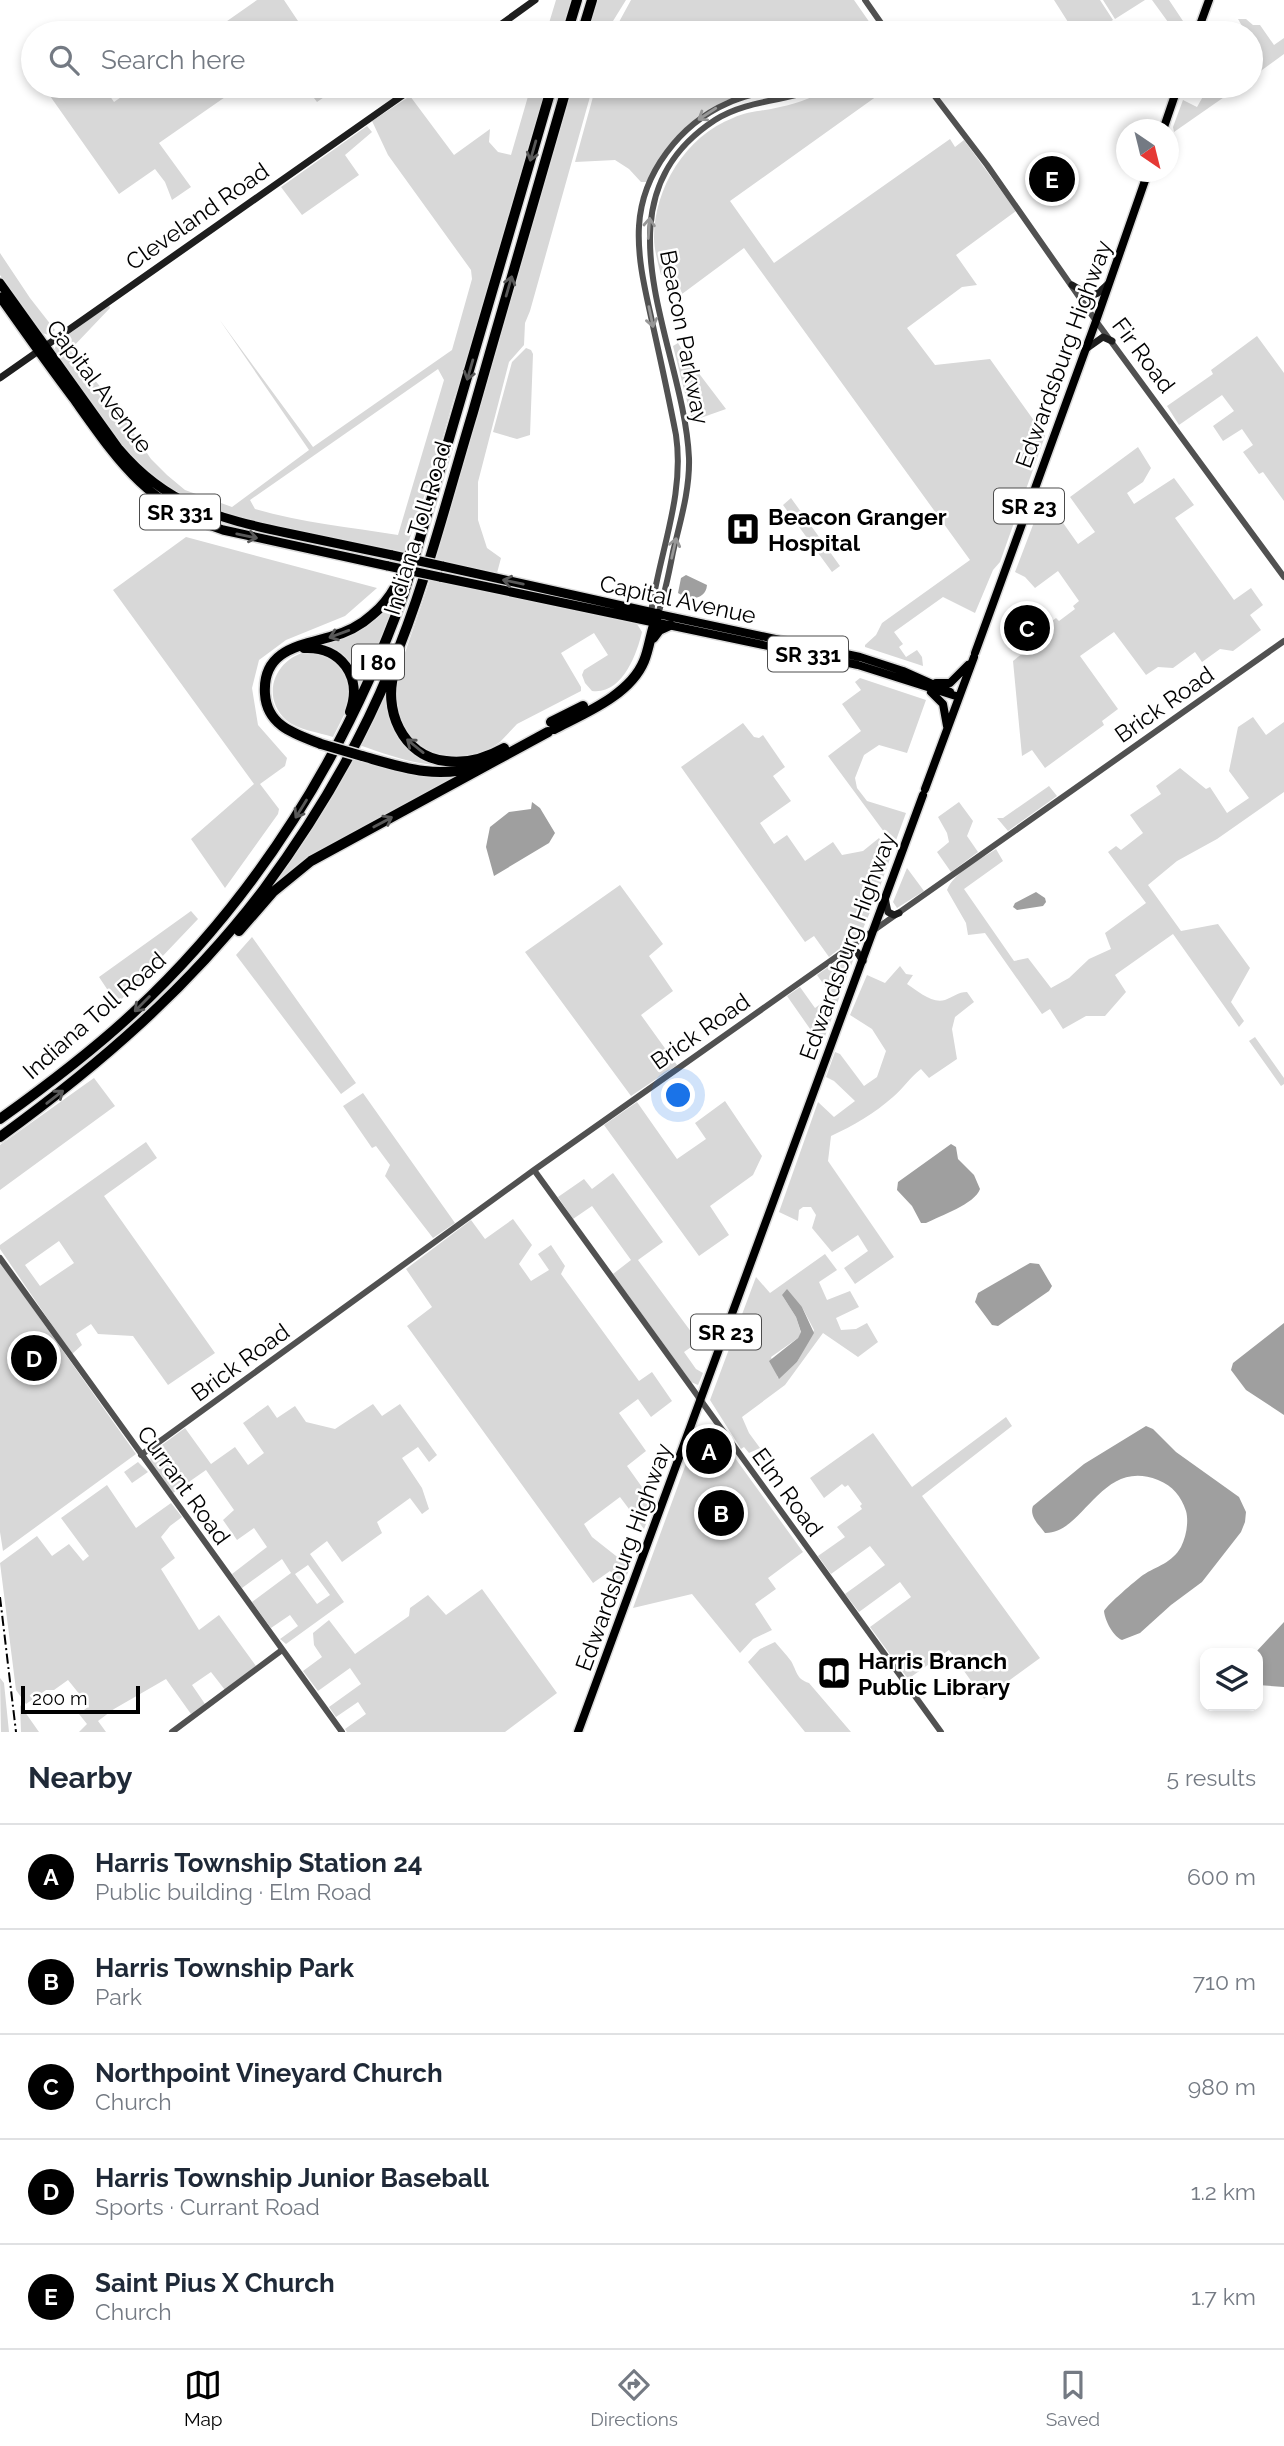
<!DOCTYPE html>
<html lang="en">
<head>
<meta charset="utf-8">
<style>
  body { margin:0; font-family:Raleway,sans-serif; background:#f6f6f7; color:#1f2937 }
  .controls { position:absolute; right:21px; bottom:21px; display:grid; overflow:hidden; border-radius:14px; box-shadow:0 4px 10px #0003 }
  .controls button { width:63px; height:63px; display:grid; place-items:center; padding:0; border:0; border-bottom:2px solid #e0e1e3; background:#fff; color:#1f2937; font:35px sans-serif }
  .compass { position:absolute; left:1116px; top:119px; width:63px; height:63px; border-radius:50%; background:#fff; box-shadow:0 4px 10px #0003; rotate:145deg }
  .scale { position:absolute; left:21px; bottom:18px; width:119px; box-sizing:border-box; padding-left:7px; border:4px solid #000; border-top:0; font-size:19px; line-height:24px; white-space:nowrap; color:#000; -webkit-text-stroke:5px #fff; paint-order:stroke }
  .you { position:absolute; left:679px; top:1096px; width:24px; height:24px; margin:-18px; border:5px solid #fff; border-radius:50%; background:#1a73e8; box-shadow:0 0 0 10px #1a73e833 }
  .badge { display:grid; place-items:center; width:46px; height:46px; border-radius:50%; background:#000; color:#fff; font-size:23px; font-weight:700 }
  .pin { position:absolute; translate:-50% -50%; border:4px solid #fff; box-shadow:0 2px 7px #0006 }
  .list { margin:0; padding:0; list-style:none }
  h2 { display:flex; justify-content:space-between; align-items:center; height:91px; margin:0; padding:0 28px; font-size:30px }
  h2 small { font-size:23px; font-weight:400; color:#747a83 }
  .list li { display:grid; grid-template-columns:46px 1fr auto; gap:21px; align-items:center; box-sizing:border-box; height:105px; padding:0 28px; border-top:2px solid #e0e1e3 }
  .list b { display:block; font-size:26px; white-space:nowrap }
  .list p { margin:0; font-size:23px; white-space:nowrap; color:#747a83 }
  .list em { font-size:23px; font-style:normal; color:#747a83 }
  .icon { flex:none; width:38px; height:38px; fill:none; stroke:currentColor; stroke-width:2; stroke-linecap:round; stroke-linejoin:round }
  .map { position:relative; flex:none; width:1284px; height:1732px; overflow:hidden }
  .search { position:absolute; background:#fff; box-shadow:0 4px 10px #0003; left:21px; right:21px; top:21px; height:77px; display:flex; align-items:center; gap:18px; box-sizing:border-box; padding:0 24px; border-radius:38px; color:#747a83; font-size:26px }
  .sheet { height:616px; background:#fff }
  nav { display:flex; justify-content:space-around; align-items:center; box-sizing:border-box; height:98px; border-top:2px solid #e0e1e3; background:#fff; font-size:19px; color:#747a83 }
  nav a { display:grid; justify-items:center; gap:4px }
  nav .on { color:#000 }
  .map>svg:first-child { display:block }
</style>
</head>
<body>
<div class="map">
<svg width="1284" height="1732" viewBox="0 0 1284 1732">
  <rect width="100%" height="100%" fill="#fff"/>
  <path fill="#d8d8d8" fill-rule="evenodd" d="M257 0H284L306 33H210Z
    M556 0H572L563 33H546Z
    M597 0H626L613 21 608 33H587Z
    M631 0H854L877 33H613Z
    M1054 0H1100L1113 20 1092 33H1075Z
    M1103 0H1145L1115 19Z
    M1152 0H1169L1189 30 1187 33H1176Z
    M1238 19H1246L1253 25H1260L1274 45 1284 38V54L1251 78V67L1259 61 1251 49V33H1232L1242 26Z
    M43 86H103L114 102 137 86H241L159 143 191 187 172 200 165 182 155 169 119 194Z
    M305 86H340L317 102Z
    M531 86H547L465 371 454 398 434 468 405 552 234 517C141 489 108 428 56 352L55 348 58 342 109 305 110 308 70 350 112 401 151 459 167 475 185 490 232 507 309 450 219 319 313 447 452 350 472 279 471 270 388 155 372 121 410 96 454 155 490 129 489 142 498 152 511 155ZM438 369 444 380 398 535C350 527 302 523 255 509L250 500Z
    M572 86H593L530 311 525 323 524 345 509 362 478 482V520L487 548 501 558 497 573 436 559Z
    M596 86H769L766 89C708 103 673 127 647 182H641L629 169 615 160 575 162Z
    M835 86H891L730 201 774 263 950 139 955 147 964 140 1016 211 956 255 977 285 962 287 907 328 935 365 990 359 1045 436 1000 562 993 570 975 613 943 597 894 632 903 644 899 647 906 657 917 650 922 657 923 666 865 647V645L876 635 882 623 970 560 744 248 682 294 675 272 661 275C658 263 654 249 654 238 654 188 686 136 733 118 748 111 764 111 780 107 798 104 819 94 835 86Z
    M1209 86H1240L1174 132 1173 127 1183 100 1197 107Z
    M367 126 372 132 345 155 359 175 302 215 281 187Z
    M0 253 30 298 55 330 49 335 42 333 0 275Z
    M1257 336 1284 373V501L1263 472 1259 474 1243 452 1253 445 1242 429 1223 441 1213 426 1234 411 1222 395 1179 425 1167 406 1213 374 1211 370Z
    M678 343 688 359 726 409 692 421 673 346Z
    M526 348 531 350 533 354 530 435 517 439 493 432 512 362Z
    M1138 447 1151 468 1143 482 1127 493 1134 504 1174 478 1194 505 1175 518 1234 600 1251 588 1263 605 1250 615 1261 630 1233 651 1220 649 1202 662 1195 652 1173 668 1158 667 1146 675 1114 632 1080 656 1118 709 1102 721 1104 725 1045 768 1032 750 1022 756 1013 661 1042 638 1038 632 1056 618 1059 621 1075 609 1073 606 1079 601 1058 571 1035 588 1025 577 1015 572 1044 496 1078 544 1095 532 1070 497Z
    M791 498 840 566 832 572 783 505Z
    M186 537 377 588 345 616 286 640 259 660 252 688 258 725 287 758 285 766 260 784 279 809 278 814 225 888 191 839 254 784 113 590Z
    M439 569 571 598V601L437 572Z
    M404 574 390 619 357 698 355 677 313 645 355 629Z
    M430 580 637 624 642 632C637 654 622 695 592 691L585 683 582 675 584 670 608 655 594 633 561 653 581 687V691L517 724 500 742 481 754 470 757H448L427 750 417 744 410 736 398 718 395 692 398 673Z
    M312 651 336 660 350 682 349 705 333 737C318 732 298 730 286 720 258 694 278 654 312 651Z
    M860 678 926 700 907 753 879 745 864 755 855 778 857 788 867 801 906 813 895 843 890 840 828 756 861 731 842 704 861 690 855 682Z
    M389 681 402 737 450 765C418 767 389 755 359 745Z
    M1253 717 1266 735 1284 722V792L1217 839 1177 861 1148 885 1181 931 1218 924 1250 968 1231 1002 1244 1021 1239 1027 1173 934 1115 975 1126 992 1105 1016H1086L1063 1029 1050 1009 1042 1014 985 933 968 935 966 923 947 890C954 872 981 859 996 849L1003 861 964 889 1014 961 1028 958 1051 988 1069 978 1089 959 1111 949 1105 933 1146 903 1108 852 1116 846 1121 850 1143 833 1130 815 1161 794 1156 786 1180 768 1206 789 1210 787 1227 813 1249 798 1229 771 1238 727Z
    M743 723 754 737 759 738 763 735 785 767 773 776 791 801 760 823 774 844 787 835 805 861 833 842 842 855 863 851 879 838 883 844 886 843 892 853 878 892 866 888 864 893 876 898 862 931 829 957 814 936 805 942 681 767Z
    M353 757 429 777 466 774 331 847 257 905Z
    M1049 786 1057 796 1008 831 997 818H1003Z
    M959 802 973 821 967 836 978 852 951 872 937 852 949 842 947 833 938 817Z
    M907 868 924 891 897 908 893 902Z
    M620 885 663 944 649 956 673 991 641 1015 677 1065 631 1096 525 952Z
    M191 911 198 919 117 1004 99 977Z
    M252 937 356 1083 341 1094 236 955Z
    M848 953 855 955 824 1039 815 1036 787 996 800 987 815 1008 832 996 817 975Z
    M900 966 906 974 913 975 907 984C918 991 932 1004 945 1000 953 997 958 992 967 992L974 1002 955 1017 952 1029 957 1059 929 1078 921 1069C909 1078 904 1088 893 1097 875 1113 853 1126 831 1136L828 1161 894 1257 855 1284 844 1268 868 1251 858 1235 832 1252 812 1228 816 1215 811 1207H803L799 1210 798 1221 779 1212 818 1102 834 1117 855 1101 834 1081 826 1077 835 1052 840 1054 864 1086 877 1077 886 1051 872 1029 850 1015 867 975 885 983Z
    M1255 1037 1284 1078V1084L1281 1086 1249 1041Z
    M94 1078 115 1106 0 1190V1145Z
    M363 1093 455 1223 433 1238 385 1176 390 1165 376 1146 372 1148 343 1106Z
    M725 1101 762 1156 753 1175 710 1206 729 1235 699 1256 604 1125 637 1102 677 1159 706 1139 695 1123Z
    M146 1142 157 1158 104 1196 215 1353 168 1385 133 1336 98 1334 91 1324 76 1334 82 1345 72 1354 0 1249V1245ZM59 1241 74 1263 40 1286 25 1265Z
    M613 1173 663 1242 638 1260 692 1333 694 1345 684 1352 696 1369 703 1373 698 1385 691 1382 613 1274 631 1260 592 1206 573 1219 558 1197 584 1179 592 1189Z
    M513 1219 532 1245 519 1264 531 1281 549 1270 538 1254 551 1245 565 1266 561 1274 639 1381 652 1372 672 1401 651 1417 638 1399 619 1413 646 1451 627 1466 654 1504 644 1529 620 1497 584 1524 592 1537 630 1567 622 1588 610 1571 593 1583 407 1326 432 1307 406 1269 471 1220 485 1239Z
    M825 1254 837 1270 819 1282 827 1300 850 1291 859 1307 836 1318 841 1330 856 1329 867 1323 878 1342 858 1357 823 1333 785 1385 742 1417 749 1433 760 1448 749 1453 744 1447 741 1449 710 1400 756 1277 770 1293ZM782 1295 802 1307 814 1330 797 1362 778 1378 771 1357 798 1338 801 1333 796 1317Z
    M0 1262 136 1454 3 1551 0 1532Z
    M373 1404 382 1416 400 1404 437 1455 429 1462 418 1447 402 1458 422 1488 429 1509 422 1514 410 1498 377 1522 382 1533 342 1562 327 1541 310 1554 344 1602 286 1644 280 1639 298 1626 290 1615 271 1628 252 1602 291 1573 282 1559 242 1588 232 1574 267 1547 254 1528 237 1540 223 1520 234 1510 206 1470 173 1493 150 1463 151 1453 185 1428 211 1464 235 1447 248 1465 264 1453 243 1423 268 1405 277 1418 295 1406 306 1422 335 1429ZM308 1565 330 1595 317 1604 295 1574Z
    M1006 1417 1012 1426 922 1496 1040 1658 984 1699 949 1650 908 1679 870 1627 911 1597 900 1582 859 1612 845 1594 885 1565 870 1546 831 1574 818 1556 845 1537 837 1527 862 1509 860 1506 862 1504 848 1485 845 1487 842 1484 824 1498 810 1478 873 1433 912 1487Z
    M690 1453 708 1477 735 1458 803 1552 768 1578 776 1589 755 1604 772 1630 753 1639 740 1653 692 1594 633 1608Z
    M138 1462 148 1472 132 1483 124 1472Z
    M107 1485 136 1528 171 1503 182 1517 170 1526 161 1537 175 1558 161 1569 199 1630 219 1615 256 1666 225 1690 211 1672 192 1685 205 1704 191 1714 166 1679 114 1709 98 1721 106 1732H79L87 1724 79 1714 89 1706 68 1680 54 1690H46L26 1704 16 1690 0 1563 37 1536 52 1556 69 1544 83 1561 89 1556 61 1518Z
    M482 1589 557 1693 505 1732H347L345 1729 366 1714 358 1702 336 1717 329 1707 361 1684 350 1668 318 1691 303 1671 322 1657 314 1645 313 1633 329 1620 355 1654 409 1616 410 1608 428 1595 446 1615Z
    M775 1642C780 1648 786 1654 791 1661 797 1671 796 1679 809 1683L851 1732H805L748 1662 760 1649Z
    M0 1678 4 1683 9 1732H1Z
    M20 1705 39 1732H21Z"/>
  <path fill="#9f9f9f" d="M686 575 707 585C706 600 689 601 678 593L681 578Z
    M532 802 540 808 555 833 549 843 494 876 486 847 490 827 509 812 531 809Z
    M1036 892 1045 898 1046 902 1043 906 1017 910 1013 907 1015 903Z
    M951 1144 956 1147 958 1159 974 1175 980 1189C975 1204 940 1216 926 1223H921L912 1206 897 1190 898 1182Z
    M1030 1263 1039 1264 1052 1286 1049 1291 998 1326 992 1325 975 1302 978 1293Z
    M787 1289 802 1307 814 1333 797 1362 779 1379 769 1361 798 1338 801 1332 796 1317 782 1295Z
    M1284 1323V1415L1246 1390 1231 1370 1233 1363Z
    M1146 1426 1153 1429 1176 1452 1239 1497 1246 1512 1245 1522 1241 1532 1202 1582 1171 1605 1140 1633 1122 1640C1113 1636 1105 1621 1104 1611 1108 1604 1135 1581 1143 1575 1157 1566 1172 1563 1181 1547 1186 1537 1189 1522 1186 1511 1181 1496 1173 1486 1158 1480 1101 1457 1084 1534 1045 1533 1039 1525 1029 1516 1033 1506L1084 1464Z
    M1284 1622V1687L1258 1685V1653H1255Z"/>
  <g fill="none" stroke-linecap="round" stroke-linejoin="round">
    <defs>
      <path id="primary" d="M1197 33 1209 0
        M1163 130 1178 86
        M658 614 860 657 903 671 950 692
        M654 622 858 665 959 697
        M975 653 1096 321 1148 172
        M936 683H950L968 665
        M931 692 943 704 947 726
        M925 789 974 657
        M578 1732 923 795"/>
      <path id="trunk" d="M0 283 119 449C167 506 218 518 287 533 322 540 357 548 392 555
        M0 297C24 331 48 365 73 398 118 461 146 505 223 530L388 566
        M442 566 658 614
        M440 577 654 622"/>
      <path id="motorway" d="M567 33 577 0
        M582 33 592 0
        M653 638 659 630 670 625
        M304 648C341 646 363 677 350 712
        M395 670C382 708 402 757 446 761 467 764 486 758 504 748
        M551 722 583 706
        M554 729C585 713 630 695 644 661 650 646 651 629 658 614
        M321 744C295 734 267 726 265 694 262 651 298 646 330 637 345 633 360 626 372 615 392 599 402 576 410 552
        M362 756C401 767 437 780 477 766
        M239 931 273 892 311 861 548 732
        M0 1119C46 1086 91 1052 133 1013 257 898 347 752 404 593L552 86
        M0 1137C99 1065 190 987 264 889 314 821 358 748 390 670 425 587 447 498 473 412 504 303 536 194 567 86"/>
    </defs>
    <use href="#primary" stroke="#dbdbdb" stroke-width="11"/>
    <use href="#trunk" stroke="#dbdbdb" stroke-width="12"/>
    <use href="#motorway" stroke="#dbdbdb" stroke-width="13"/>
    <path stroke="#515151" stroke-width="6" d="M865 0 888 33
      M927 86 987 165 1096 321 1284 577
      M651 613C659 553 685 496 676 435 669 399 661 362 653 326 646 293 637 260 639 226 642 173 680 124 728 103 749 93 772 91 794 86
      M658 614C665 594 669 573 673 552 680 522 690 490 689 458 684 345 589 202 715 120 748 99 790 101 826 86
      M534 1170 941 1732
      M0 1258 342 1732
      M141 1455 534 1170 1284 641
      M172 1732 282 1650"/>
    <path stroke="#1e1e1e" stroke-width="7" d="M489 33 535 0
      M1072 285 1091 296 1098 293 1109 283
      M1086 349 1103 337 1112 341
      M0 378 416 86
      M885 898 888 912 894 915 899 913
      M846 950 857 952 863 961"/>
    <use href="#primary" stroke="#000" stroke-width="8"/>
    <use href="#trunk" stroke="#000" stroke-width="9"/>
    <use href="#motorway" stroke="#000" stroke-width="10"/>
    <path stroke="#000" stroke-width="2" stroke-dasharray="10 3.5 2 3.5" stroke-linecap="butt" d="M0 1597 16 1732"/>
    <defs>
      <path id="trunk-bridge" d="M392 555 442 566
        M388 566 440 577"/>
      <path id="motorway-bridge" d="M321 744 362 756"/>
    </defs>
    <use href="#trunk-bridge" stroke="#dbdbdb" stroke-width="12" stroke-linecap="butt"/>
    <use href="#motorway-bridge" stroke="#dbdbdb" stroke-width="13" stroke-linecap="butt"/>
    <use href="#trunk-bridge" stroke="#000" stroke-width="9"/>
    <use href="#motorway-bridge" stroke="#000" stroke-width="10"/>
  </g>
  <defs><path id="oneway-shaft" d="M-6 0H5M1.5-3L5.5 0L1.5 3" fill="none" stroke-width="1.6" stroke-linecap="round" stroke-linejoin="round" transform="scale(1.75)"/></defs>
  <g stroke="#979797">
    <use href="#oneway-shaft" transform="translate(707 114) rotate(147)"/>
    <use href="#oneway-shaft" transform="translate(649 228) rotate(-86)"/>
    <use href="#oneway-shaft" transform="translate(651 317) rotate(78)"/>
    <use href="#oneway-shaft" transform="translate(674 548) rotate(-77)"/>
  </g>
  <g stroke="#595959">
    <use href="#oneway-shaft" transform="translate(533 151) rotate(106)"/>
    <use href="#oneway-shaft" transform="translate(509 286) rotate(-74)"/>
    <use href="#oneway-shaft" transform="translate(470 370) rotate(106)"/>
    <use href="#oneway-shaft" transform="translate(247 536) rotate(12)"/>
    <use href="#oneway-shaft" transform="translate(513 582) rotate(-168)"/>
    <use href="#oneway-shaft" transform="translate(339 634) rotate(160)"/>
    <use href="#oneway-shaft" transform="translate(415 746) rotate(-141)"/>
    <use href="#oneway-shaft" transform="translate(301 809) rotate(122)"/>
    <use href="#oneway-shaft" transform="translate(383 822) rotate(-28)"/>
    <use href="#oneway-shaft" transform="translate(142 1004) rotate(135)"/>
    <use href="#oneway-shaft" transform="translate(55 1097) rotate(-38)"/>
  </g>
  <defs>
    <symbol id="hospital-square" viewBox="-11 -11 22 22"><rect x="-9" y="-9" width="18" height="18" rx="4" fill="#000" stroke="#fff"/><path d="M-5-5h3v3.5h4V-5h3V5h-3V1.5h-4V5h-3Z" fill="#fff"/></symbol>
    <symbol id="library-square" viewBox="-11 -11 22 22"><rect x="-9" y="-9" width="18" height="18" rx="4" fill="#000" stroke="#fff"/><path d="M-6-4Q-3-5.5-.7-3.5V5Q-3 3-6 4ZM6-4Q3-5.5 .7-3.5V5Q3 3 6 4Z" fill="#fff"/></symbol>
  </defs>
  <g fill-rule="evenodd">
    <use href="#hospital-square" x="724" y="510" width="38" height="38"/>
    <use href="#library-square" x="815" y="1654" width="38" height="38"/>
  </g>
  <g text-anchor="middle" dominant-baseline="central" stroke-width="5" stroke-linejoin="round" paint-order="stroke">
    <g fill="#fff" stroke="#4c4c4c" stroke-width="2">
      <rect x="994" y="488.5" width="70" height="35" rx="5"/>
      <rect x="140" y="494.5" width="80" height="35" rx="5"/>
      <rect x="768" y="636.5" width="80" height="35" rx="5"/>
      <rect x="352" y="644.5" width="52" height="35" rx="5"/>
      <rect x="691" y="1314.5" width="70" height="35" rx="5"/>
    </g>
    <g font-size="21" font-weight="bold" fill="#000">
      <text x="1029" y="506">SR 23</text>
      <text x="180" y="512">SR 331</text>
      <text x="808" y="654">SR 331</text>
      <text x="378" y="662">I 80</text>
      <text x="726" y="1332">SR 23</text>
    </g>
    <g font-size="23" fill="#000" stroke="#fff">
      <text transform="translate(197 216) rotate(-35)">Cleveland Road</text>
      <text transform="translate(685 337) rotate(79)">Beacon Parkway</text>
      <text transform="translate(1063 354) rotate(-70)">Edwardsburg Highway</text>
      <text transform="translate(1144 355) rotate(53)">Fir Road</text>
      <text transform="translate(100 386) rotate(53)">Capital Avenue</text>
      <text transform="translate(417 528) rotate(-73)">Indiana Toll Road</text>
      <text transform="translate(678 599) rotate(12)">Capital Avenue</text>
      <text transform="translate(1164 704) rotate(-35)">Brick Road</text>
      <text transform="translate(847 946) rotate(-70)">Edwardsburg Highway</text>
      <text transform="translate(94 1015) rotate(-41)">Indiana Toll Road</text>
      <text transform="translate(700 1031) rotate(-35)">Brick Road</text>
      <text transform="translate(240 1362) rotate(-36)">Brick Road</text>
      <text transform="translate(184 1485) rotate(54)">Currant Road</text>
      <text transform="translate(788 1492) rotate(54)">Elm Road</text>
      <text transform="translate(623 1557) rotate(-70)">Edwardsburg Highway</text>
    </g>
    <g font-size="23" font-weight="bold" fill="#000" stroke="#fff" text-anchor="start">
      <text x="768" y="516">Beacon Granger<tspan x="768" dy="26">Hospital</tspan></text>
      <text x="858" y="1660">Harris Branch<tspan x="858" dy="26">Public Library</tspan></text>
    </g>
  </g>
</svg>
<div class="controls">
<button><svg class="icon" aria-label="layers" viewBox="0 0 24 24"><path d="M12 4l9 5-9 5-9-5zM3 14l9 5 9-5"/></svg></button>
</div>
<svg class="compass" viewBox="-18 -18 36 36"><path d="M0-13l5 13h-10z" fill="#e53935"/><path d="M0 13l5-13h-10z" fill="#747a83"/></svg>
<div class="scale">200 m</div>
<div class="you"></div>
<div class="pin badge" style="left:709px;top:1451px">A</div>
<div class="pin badge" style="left:721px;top:1513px">B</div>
<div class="pin badge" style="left:1027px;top:628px">C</div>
<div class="pin badge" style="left:34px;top:1358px">D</div>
<div class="pin badge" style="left:1052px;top:179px">E</div>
<div class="search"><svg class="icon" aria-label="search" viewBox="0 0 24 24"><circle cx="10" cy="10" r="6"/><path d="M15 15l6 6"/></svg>Search here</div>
</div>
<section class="sheet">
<h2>Nearby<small>5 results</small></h2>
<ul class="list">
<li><span class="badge">A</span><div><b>Harris Township Station 24</b><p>Public building · Elm Road</p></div><em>600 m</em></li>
<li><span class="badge">B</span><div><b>Harris Township Park</b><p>Park</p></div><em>710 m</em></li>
<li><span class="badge">C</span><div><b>Northpoint Vineyard Church</b><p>Church</p></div><em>980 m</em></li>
<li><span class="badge">D</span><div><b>Harris Township Junior Baseball</b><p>Sports · Currant Road</p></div><em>1.2 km</em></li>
<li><span class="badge">E</span><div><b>Saint Pius X Church</b><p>Church</p></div><em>1.7 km</em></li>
</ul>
</section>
<nav>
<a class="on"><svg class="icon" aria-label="map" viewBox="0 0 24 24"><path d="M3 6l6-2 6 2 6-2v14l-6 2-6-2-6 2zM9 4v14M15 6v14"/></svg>Map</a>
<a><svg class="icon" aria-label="directions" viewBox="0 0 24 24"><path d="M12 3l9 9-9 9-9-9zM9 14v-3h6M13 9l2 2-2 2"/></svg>Directions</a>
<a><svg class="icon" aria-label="saved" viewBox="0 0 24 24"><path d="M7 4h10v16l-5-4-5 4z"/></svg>Saved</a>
</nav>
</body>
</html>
